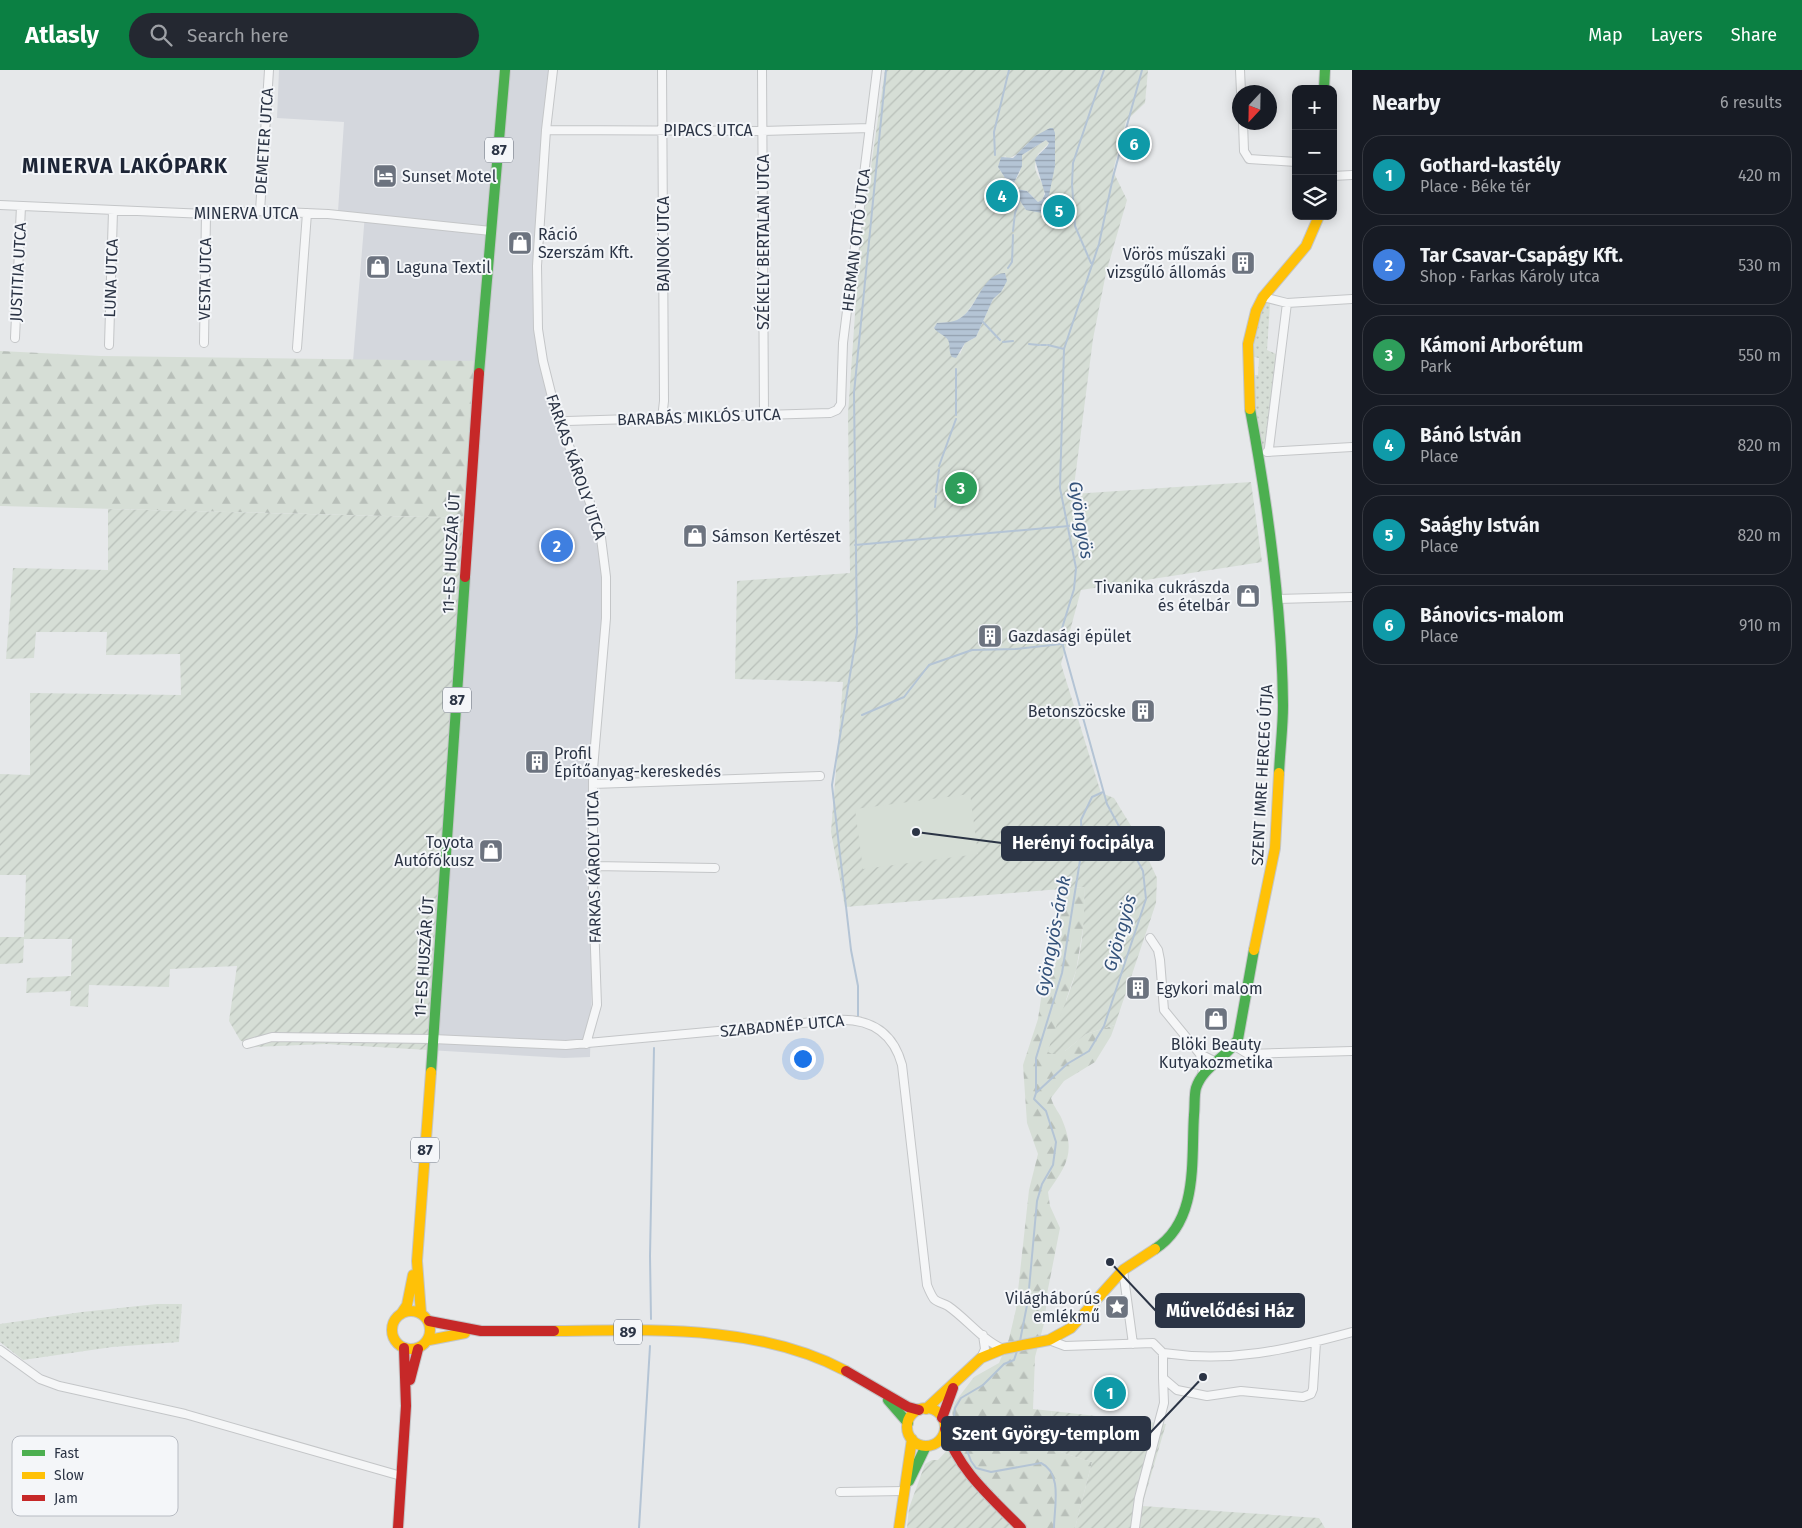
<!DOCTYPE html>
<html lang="en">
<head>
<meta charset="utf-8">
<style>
  body { margin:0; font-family:"Fira Sans",sans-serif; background:#242831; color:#f1f3f6 }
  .controls { position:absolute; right:15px; top:15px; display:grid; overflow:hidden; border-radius:10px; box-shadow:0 2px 12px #0003 }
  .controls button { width:45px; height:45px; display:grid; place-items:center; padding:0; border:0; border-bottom:1px solid #363941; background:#171b24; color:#f1f3f6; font:25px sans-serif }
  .compass { position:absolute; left:1232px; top:15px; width:45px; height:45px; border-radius:50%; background:#171b24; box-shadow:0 2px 12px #0003; rotate:202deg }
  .you { position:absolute; left:802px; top:988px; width:18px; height:18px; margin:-12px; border:4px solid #fff; border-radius:50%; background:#1a73e8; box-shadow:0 0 0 8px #1a73e833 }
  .badge { display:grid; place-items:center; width:32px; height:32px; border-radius:50%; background:#0b8043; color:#fff; font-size:16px; font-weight:700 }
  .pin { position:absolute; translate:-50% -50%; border:2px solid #fff; box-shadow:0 1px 5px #0006 }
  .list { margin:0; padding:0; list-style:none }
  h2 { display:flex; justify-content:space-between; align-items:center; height:65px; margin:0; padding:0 20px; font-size:21px }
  h2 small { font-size:16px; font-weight:400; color:#9ea1a6 }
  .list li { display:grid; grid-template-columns:32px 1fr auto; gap:15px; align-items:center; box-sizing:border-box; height:80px; margin:0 10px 10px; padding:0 10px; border:1px solid #363941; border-radius:20px }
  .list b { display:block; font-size:19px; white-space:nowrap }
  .list p { margin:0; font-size:16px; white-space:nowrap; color:#9ea1a6 }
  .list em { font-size:16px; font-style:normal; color:#9ea1a6 }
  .icon { flex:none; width:28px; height:28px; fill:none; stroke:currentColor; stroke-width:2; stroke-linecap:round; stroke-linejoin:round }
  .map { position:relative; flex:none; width:1352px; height:1458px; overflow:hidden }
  header { display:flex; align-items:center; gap:30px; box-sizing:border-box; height:70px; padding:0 25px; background:#0b8043; color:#fff }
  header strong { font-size:24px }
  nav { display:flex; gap:28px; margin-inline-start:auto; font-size:18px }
  .search { width:350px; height:45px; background:#242831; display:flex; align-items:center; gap:12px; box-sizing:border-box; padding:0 18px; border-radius:28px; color:#9ea1a6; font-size:19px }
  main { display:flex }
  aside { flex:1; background:#171b24 }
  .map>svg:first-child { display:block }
</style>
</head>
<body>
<header>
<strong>Atlasly</strong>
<div class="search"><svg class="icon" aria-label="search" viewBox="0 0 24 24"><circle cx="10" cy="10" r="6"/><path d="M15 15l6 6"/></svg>Search here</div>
<nav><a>Map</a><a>Layers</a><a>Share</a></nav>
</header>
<main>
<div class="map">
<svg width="1352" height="1458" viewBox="0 0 1352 1458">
  <defs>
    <pattern id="grass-dots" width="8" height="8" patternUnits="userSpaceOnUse" patternTransform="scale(1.25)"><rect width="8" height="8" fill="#d6ded6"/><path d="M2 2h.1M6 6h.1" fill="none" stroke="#b8bfb9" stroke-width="1.8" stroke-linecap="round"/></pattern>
    <pattern id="forest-firs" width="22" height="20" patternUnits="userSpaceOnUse" patternTransform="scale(1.25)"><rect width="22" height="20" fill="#d6ded6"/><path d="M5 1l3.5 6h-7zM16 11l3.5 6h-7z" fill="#b8bfb9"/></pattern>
    <pattern id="garden-furrows" width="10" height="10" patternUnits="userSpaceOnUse" patternTransform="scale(1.25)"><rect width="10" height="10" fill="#d6ded6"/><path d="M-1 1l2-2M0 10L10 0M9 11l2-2" fill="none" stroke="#b8bfb9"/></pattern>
    <pattern id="water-rules" width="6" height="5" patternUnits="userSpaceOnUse" patternTransform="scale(1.25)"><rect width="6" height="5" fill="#b4c4d5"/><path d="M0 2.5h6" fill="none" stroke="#93a0af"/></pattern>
  </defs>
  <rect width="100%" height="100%" fill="#e6e8ea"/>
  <path fill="#d4d7dd" d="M279 0H549L534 196 535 258 537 274 596 459 602 485 603 524 590 987 564 988 428 980 477 291H353L365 144 338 141 344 52 277 48Z"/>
  <path fill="url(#grass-dots)" d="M1265 231 1270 234 1267 280 1278 285 1269 378 1261 380 1250 305H1258L1259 288 1250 286 1254 257Z
    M157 1234H182L179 1272 112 1277 23 1290 0 1272V1254L82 1242Z"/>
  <path fill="url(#forest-firs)" d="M0 281 101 286 477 291 463 448 0 436Z
    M1084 817 1085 846 1076 901 1066 930 1065 981 1086 964 1115 955 1111 966 1095 992 1064 1011 1051 1028C1054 1038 1060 1043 1063 1052 1076 1084 1065 1097 1048 1122L1050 1136 1060 1158 1047 1224 1045 1250 1035 1287 1033 1339 1052 1341 1045 1377 1092 1392 1075 1458H1028L969 1395 955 1372 956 1359 952 1342 955 1332 974 1307 999 1293 1009 1269 1016 1239 1029 1120 1038 1084 1027 1053 1023 995 1038 949 1042 922 1055 893 1059 863 1062 819Z"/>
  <path fill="url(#garden-furrows)" fill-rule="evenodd" d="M885 0H1148L1145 33 1126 51 1113 101 1127 130 1106 203 1093 269 1073 424 1251 412 1262 492 1081 520 1061 594 1101 723 1114 728 1139 769 1157 808 1156 833 1115 955 1086 964 1065 981 1052 984 1048 982C1055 954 1069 929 1076 901 1083 874 1085 845 1084 817L845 837 831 762 843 612 735 609 737 511 850 503 848 344 860 173ZM1055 63 1047 135 1026 140 998 97 1005 86 1008 89 1019 83 1026 75ZM1004 218 993 229 976 267 965 273 960 284 945 266 934 258 937 253 954 252 965 245 981 222Z
    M1046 70 1049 73 1038 84C1037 88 1035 93 1035 97 1037 110 1049 116 1042 130L1038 132 1027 121 1017 119 1014 113 1020 102 1022 85Z
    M108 439 463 448 457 598 428 980 326 974 251 977 240 970 229 951 237 896 170 899 169 917 89 915 88 937 70 936 71 921 26 923 27 908 71 906 72 869H24L23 893 0 894V867H24L26 805H0V704L30 705V623L181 625 180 584 106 585 107 562H36L34 588 6 589 13 498 108 500Z
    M1052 1341 1166 1354 1142 1436 1319 1448 1325 1458H1075L1092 1392 1045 1377Z
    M955 1372 969 1395 1028 1458H907L909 1438 925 1394 932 1390H938Z"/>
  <path fill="#d6ded6" d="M970 724 978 784 863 799 855 739Z"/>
  <path fill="url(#water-rules)" fill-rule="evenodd" d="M1050 58H1053L1055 63V96L1046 140 1042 143 1026 140 998 97 1001 87 1013 88 1035 66ZM1046 70 1049 73C1046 80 1038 83 1035 90L1045 124 1042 130 1038 132 1027 121 1017 119 1014 113 1022 96V85Z
    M1005 203 1007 211 1001 222 993 229 976 267 965 273 956 288 952 287C948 281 951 276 948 270 944 264 938 264 934 258L937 253C947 252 955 253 963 246 978 235 982 204 1005 203Z"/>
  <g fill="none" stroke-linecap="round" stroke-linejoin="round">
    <path stroke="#b4c4d5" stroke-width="2" d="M995 85 994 62 1009 0
      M1013 161 1015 143 1019 132
      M1091 193 1075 156 1072 114 1073 93 1104 0
      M1008 198 1012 192 1013 165
      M983 252 1000 270
      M1003 272 1013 271
      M1029 274 1039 275
      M1041 275H1046
      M1048 275 1064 279
      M956 299V345
      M939 396 956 349
      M936 422 939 400
      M935 437 936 426
      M855 475 1069 456
      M862 645 904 627 929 595 972 580 1015 579 1061 574
      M858 946V916L851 880 832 715 857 562 854 323 886 0
      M1036 1022V988L1062 903 1082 778 1081 750 1092 727 1103 722
      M651 1249 650 1186 654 978
      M1020 1271 1028 1230 1037 1131 1042 1114 1053 1095 1056 1072 1046 1041 1034 1029 1036 1023 1067 994 1089 981 1104 956 1146 829 1143 801 1107 734 1060 565 1074 519 1076 498 1060 418 1064 279 1099 174 1113 107 1142 0
      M1017 1281 1014 1290 1004 1294 983 1315 961 1328 955 1338 954 1347 971 1391 976 1398 991 1402 1041 1393C1063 1403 1054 1438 1054 1458
      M639 1458 650 1276"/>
    <defs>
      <path id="street" d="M553 0 546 60 537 196 538 259 543 291 554 335 600 460 606 507V548L593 699V823L597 935 586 974
        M662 0 664 331 662 348
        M762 0 764 345
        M1240 0 1241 22
        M1243 52 1244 81 1249 89 1296 92
        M546 60 762 61 870 58
        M1333 106 1352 105
        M0 135 206 144 260 141 328 144 491 161
        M260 141 269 0
        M1263 227 1287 233 1352 229
        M15 268 21 136
        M204 273 206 144
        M109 275 113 141
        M297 278 307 143
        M561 354 567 351 830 343 837 340 841 334 843 273 877 0
        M1267 382 1352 377
        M1270 382 1269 378 1287 233
        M1277 529 1352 527
        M593 714 820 706
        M593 796 715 798
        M1150 868 1158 880 1160 890 1164 940 1200 984 1203 1004
        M247 974 272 967 433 969 566 975 836 950C870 948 893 962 902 995L927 1215C929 1220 931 1225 934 1229 938 1233 944 1233 948 1236 967 1249 982 1270 1003 1279
        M1235 976 1248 984 1352 981
        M1200 984 1216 992
        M1123 1200 1133 1274
        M1049 1270 1065 1276 1153 1273 1163 1283
        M0 1280 40 1309 59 1316 185 1344 401 1406
        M1163 1283V1308L1177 1320 1207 1326 1241 1321 1303 1327 1311 1324 1313 1319 1316 1272
        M1163 1283C1232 1293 1286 1280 1352 1262
        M981 1288 985 1279 983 1265
        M840 1422 904 1421
        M1135 1458 1139 1428 1164 1333 1163 1308"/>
      <path id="fast" d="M1324 19 1325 0
        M479 303 505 0
        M1250 339C1268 436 1282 536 1283 635 1283 657 1280 680 1279 703
        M431 1002 465 507
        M1155 1179C1199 1151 1191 1090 1194 1045 1195 1036 1194 1025 1196 1018 1203 996 1227 988 1238 969L1254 880
        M888 1330 908 1353
        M909 1411 926 1376"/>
      <path id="slow" d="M1250 339 1248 274 1256 241 1263 227 1306 176 1319 146
        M1254 880 1275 778 1279 703
        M392 1260a19 19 0 1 1 38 0a19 19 0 1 1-38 0Z
        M421 1243 417 1191 431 1002
        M401 1244 407 1235 413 1205
        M554 1261C652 1260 757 1254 846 1301
        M429 1270 465 1263
        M907 1357a19 19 0 1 1 38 0a19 19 0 1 1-38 0Z
        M926 1339 981 1288 1003 1279 1049 1270 1071 1258 1123 1200 1155 1179
        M899 1458 912 1369"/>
      <path id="jam" d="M465 507 479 303
        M429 1251 481 1261H554
        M846 1301 908 1337 919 1340
        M410 1310 418 1279
        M942 1348 953 1318
        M945 1359C959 1401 991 1427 1021 1458
        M398 1458 406 1336 404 1278"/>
    </defs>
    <use href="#street" stroke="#c4c6c8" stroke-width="10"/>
    <use href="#fast" stroke="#c4c6c8" stroke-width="12"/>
    <use href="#slow" stroke="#c4c6c8" stroke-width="12"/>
    <use href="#jam" stroke="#c4c6c8" stroke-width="12"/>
    <use href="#street" stroke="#f5f6f7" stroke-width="8"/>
    <use href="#fast" stroke="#4caf50" stroke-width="10"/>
    <use href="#slow" stroke="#ffc107" stroke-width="10"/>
    <use href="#jam" stroke="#c62828" stroke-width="10"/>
  </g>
  <defs>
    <symbol id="hotel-square" viewBox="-11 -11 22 22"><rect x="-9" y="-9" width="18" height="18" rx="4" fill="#6c737f" stroke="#f4f6f9"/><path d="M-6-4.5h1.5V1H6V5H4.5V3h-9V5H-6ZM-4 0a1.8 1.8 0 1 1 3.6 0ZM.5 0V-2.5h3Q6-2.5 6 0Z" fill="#fff"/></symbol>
    <symbol id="shop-square" viewBox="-11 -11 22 22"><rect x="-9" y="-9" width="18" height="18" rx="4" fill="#6c737f" stroke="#f4f6f9"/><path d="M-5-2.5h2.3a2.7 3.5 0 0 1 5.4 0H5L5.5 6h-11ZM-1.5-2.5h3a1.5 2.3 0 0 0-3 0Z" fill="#fff"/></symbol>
    <symbol id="building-square" viewBox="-11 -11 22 22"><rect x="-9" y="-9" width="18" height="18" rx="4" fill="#6c737f" stroke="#f4f6f9"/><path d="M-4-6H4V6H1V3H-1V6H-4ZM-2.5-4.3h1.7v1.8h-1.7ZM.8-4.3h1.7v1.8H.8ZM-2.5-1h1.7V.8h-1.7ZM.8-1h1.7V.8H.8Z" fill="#fff"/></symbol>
    <symbol id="sight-square" viewBox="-11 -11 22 22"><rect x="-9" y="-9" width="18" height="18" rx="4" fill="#6c737f" stroke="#f4f6f9"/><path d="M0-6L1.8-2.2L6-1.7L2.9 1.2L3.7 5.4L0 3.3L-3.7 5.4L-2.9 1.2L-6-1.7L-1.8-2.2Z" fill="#fff"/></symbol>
  </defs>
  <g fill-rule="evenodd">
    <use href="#hotel-square" x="371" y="92" width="28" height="28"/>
    <use href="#shop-square" x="506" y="159" width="28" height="28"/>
    <use href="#building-square" x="1229" y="179" width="28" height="28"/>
    <use href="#shop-square" x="364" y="183" width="28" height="28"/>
    <use href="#shop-square" x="681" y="452" width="28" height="28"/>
    <use href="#shop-square" x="1234" y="512" width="28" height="28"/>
    <use href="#building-square" x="976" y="552" width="28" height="28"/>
    <use href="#building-square" x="1129" y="627" width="28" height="28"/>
    <use href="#building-square" x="523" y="678" width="28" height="28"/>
    <use href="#shop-square" x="477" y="767" width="28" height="28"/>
    <use href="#building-square" x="1124" y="904" width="28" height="28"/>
    <use href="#shop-square" x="1202" y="935" width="28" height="28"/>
    <use href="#sight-square" x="1103" y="1223" width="28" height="28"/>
  </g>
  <g text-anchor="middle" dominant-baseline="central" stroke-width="4" stroke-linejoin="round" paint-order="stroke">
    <g fill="#f4f6f9" stroke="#676e7b" stroke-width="1">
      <rect x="485" y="67.5" width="28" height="25" rx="4"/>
      <rect x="443" y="617.5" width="28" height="25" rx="4"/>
      <rect x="411" y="1067.5" width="28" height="25" rx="4"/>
      <rect x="614" y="1249.5" width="28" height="25" rx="4"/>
    </g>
    <g font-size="15" font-weight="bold" fill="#2b3445">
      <text x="499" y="80">87</text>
      <text x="457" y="630">87</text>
      <text x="425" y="1080">87</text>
      <text x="628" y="1262">89</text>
    </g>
    <g font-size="16" fill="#2b3445" stroke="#f4f6f9">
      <text x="708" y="60">PIPACS UTCA</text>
      <text transform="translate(264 71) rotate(-86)">DEMETER UTCA</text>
      <text x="246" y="143">MINERVA UTCA</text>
      <text transform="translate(856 170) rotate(-83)">HERMAN OTTÓ UTCA</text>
      <text transform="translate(763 172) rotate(-90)">SZÉKELY BERTALAN UTCA</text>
      <text transform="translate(663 174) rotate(-90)">BAJNOK UTCA</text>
      <text transform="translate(18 202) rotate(-87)">JUSTITIA UTCA</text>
      <text transform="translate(111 208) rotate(-88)">LUNA UTCA</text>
      <text transform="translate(205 209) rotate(-89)">VESTA UTCA</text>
      <text transform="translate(699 347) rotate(-2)">BARABÁS MIKLÓS UTCA</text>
      <text transform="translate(576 397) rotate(71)">FARKAS KÁROLY UTCA</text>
      <text transform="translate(451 483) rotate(-87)">11-ES HUSZÁR ÚT</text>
      <text transform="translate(1262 705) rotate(-87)">SZENT IMRE HERCEG ÚTJA</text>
      <text transform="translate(594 797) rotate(-91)">FARKAS KÁROLY UTCA</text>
      <text transform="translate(424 887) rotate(-86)">11-ES HUSZÁR ÚT</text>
      <text transform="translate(782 956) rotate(-5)">SZABADNÉP UTCA</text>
    </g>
    <g font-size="16" fill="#2b3445" stroke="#f4f6f9" text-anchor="start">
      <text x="402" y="106">Sunset Motel</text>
      <text x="538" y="164">Ráció<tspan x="538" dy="18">Szerszám Kft.</tspan></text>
      <text x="1226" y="184" text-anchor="end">Vörös műszaki<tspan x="1226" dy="18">vizsgűló állomás</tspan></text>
      <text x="396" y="197">Laguna Textil</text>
      <text x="712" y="466">Sámson Kertészet</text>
      <text x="1230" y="517" text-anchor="end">Tivanika cukrászda<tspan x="1230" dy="18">és ételbár</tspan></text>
      <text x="1008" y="566">Gazdasági épület</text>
      <text x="1126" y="641" text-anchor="end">Betonszöcske</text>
      <text x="554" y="683">Profil<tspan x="554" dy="18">Építőanyag-kereskedés</tspan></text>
      <text x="474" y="772" text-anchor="end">Toyota<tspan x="474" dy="18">Autófókusz</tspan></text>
      <text x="1156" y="918">Egykori malom</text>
      <text x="1216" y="974" text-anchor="middle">Blöki Beauty<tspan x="1216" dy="18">Kutyakozmetika</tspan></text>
      <text x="1100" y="1228" text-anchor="end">Világháborús<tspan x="1100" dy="18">emlékmű</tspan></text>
    </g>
    <g font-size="18" font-style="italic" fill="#34527a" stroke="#f4f6f9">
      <text transform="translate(1081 450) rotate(81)">Gyöngyös</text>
      <text transform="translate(1120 863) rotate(-74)">Gyöngyös</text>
      <text transform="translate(1053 866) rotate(-79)">Gyöngyös-árok</text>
    </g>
    <g font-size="21" font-weight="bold" letter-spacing="1" fill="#1d2536" stroke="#f4f6f9">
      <text x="125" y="96">MINERVA LAKÓPARK</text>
    </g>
  </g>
  <rect x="12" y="1366" width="166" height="80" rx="8" fill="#f4f6f9" stroke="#b8bcc3" stroke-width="1"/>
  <rect x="22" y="1380" width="23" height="6" fill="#4caf50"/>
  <rect x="22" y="1402" width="23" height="7" fill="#ffc107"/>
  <rect x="22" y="1425" width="23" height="6" fill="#c62828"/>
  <g font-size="14" fill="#2b3445">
    <text x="54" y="1388">Fast</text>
    <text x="54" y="1410">Slow</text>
    <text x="54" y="1433">Jam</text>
  </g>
  <path fill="none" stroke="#2b3445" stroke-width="2" d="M916 762L1002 773M1110 1192L1156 1241M1203 1307L1150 1363"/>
  <g fill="#2b3445" stroke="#f4f6f9" stroke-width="2">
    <circle cx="916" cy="762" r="5"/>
    <circle cx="1110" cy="1192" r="5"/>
    <circle cx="1203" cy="1307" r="5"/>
  </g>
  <g fill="#2b3445" stroke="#2b3445" stroke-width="2">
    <rect x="1002" y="757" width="162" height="33" rx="5"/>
    <rect x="1156" y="1224" width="148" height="33" rx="5"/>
    <rect x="942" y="1347" width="208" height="33" rx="5"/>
  </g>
  <g font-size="18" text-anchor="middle" font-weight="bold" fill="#fff">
    <text x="1083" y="779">Herényi focipálya</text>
    <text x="1230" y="1247">Művelődési Ház</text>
    <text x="1046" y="1370">Szent György-templom</text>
  </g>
</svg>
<div class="controls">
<button>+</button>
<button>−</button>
<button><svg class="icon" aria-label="layers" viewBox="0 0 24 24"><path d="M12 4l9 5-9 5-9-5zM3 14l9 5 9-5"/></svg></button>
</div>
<svg class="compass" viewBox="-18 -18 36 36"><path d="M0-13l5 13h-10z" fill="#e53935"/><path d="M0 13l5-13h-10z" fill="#9ea1a6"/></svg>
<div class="you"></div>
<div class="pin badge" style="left:1110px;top:1323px;background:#0f9aa8">1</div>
<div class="pin badge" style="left:557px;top:476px;background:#3f7fe0">2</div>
<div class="pin badge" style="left:961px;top:418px;background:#2e9e5b">3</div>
<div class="pin badge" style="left:1002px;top:126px;background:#0f9aa8">4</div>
<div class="pin badge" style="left:1059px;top:141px;background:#0f9aa8">5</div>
<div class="pin badge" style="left:1134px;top:74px;background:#0f9aa8">6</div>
</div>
<aside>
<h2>Nearby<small>6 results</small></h2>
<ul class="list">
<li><span class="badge" style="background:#0f9aa8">1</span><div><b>Gothard-kastély</b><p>Place · Béke tér</p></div><em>420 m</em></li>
<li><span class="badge" style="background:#3f7fe0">2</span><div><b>Tar Csavar-Csapágy Kft.</b><p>Shop · Farkas Károly utca</p></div><em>530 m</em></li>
<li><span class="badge" style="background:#2e9e5b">3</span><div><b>Kámoni Arborétum</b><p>Park</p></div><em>550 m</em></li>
<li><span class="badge" style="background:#0f9aa8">4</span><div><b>Bánó lstván</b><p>Place</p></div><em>820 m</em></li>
<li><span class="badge" style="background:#0f9aa8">5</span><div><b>Saághy István</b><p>Place</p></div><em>820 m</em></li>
<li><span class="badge" style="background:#0f9aa8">6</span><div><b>Bánovics-malom</b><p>Place</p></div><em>910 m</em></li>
</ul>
</aside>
</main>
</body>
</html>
